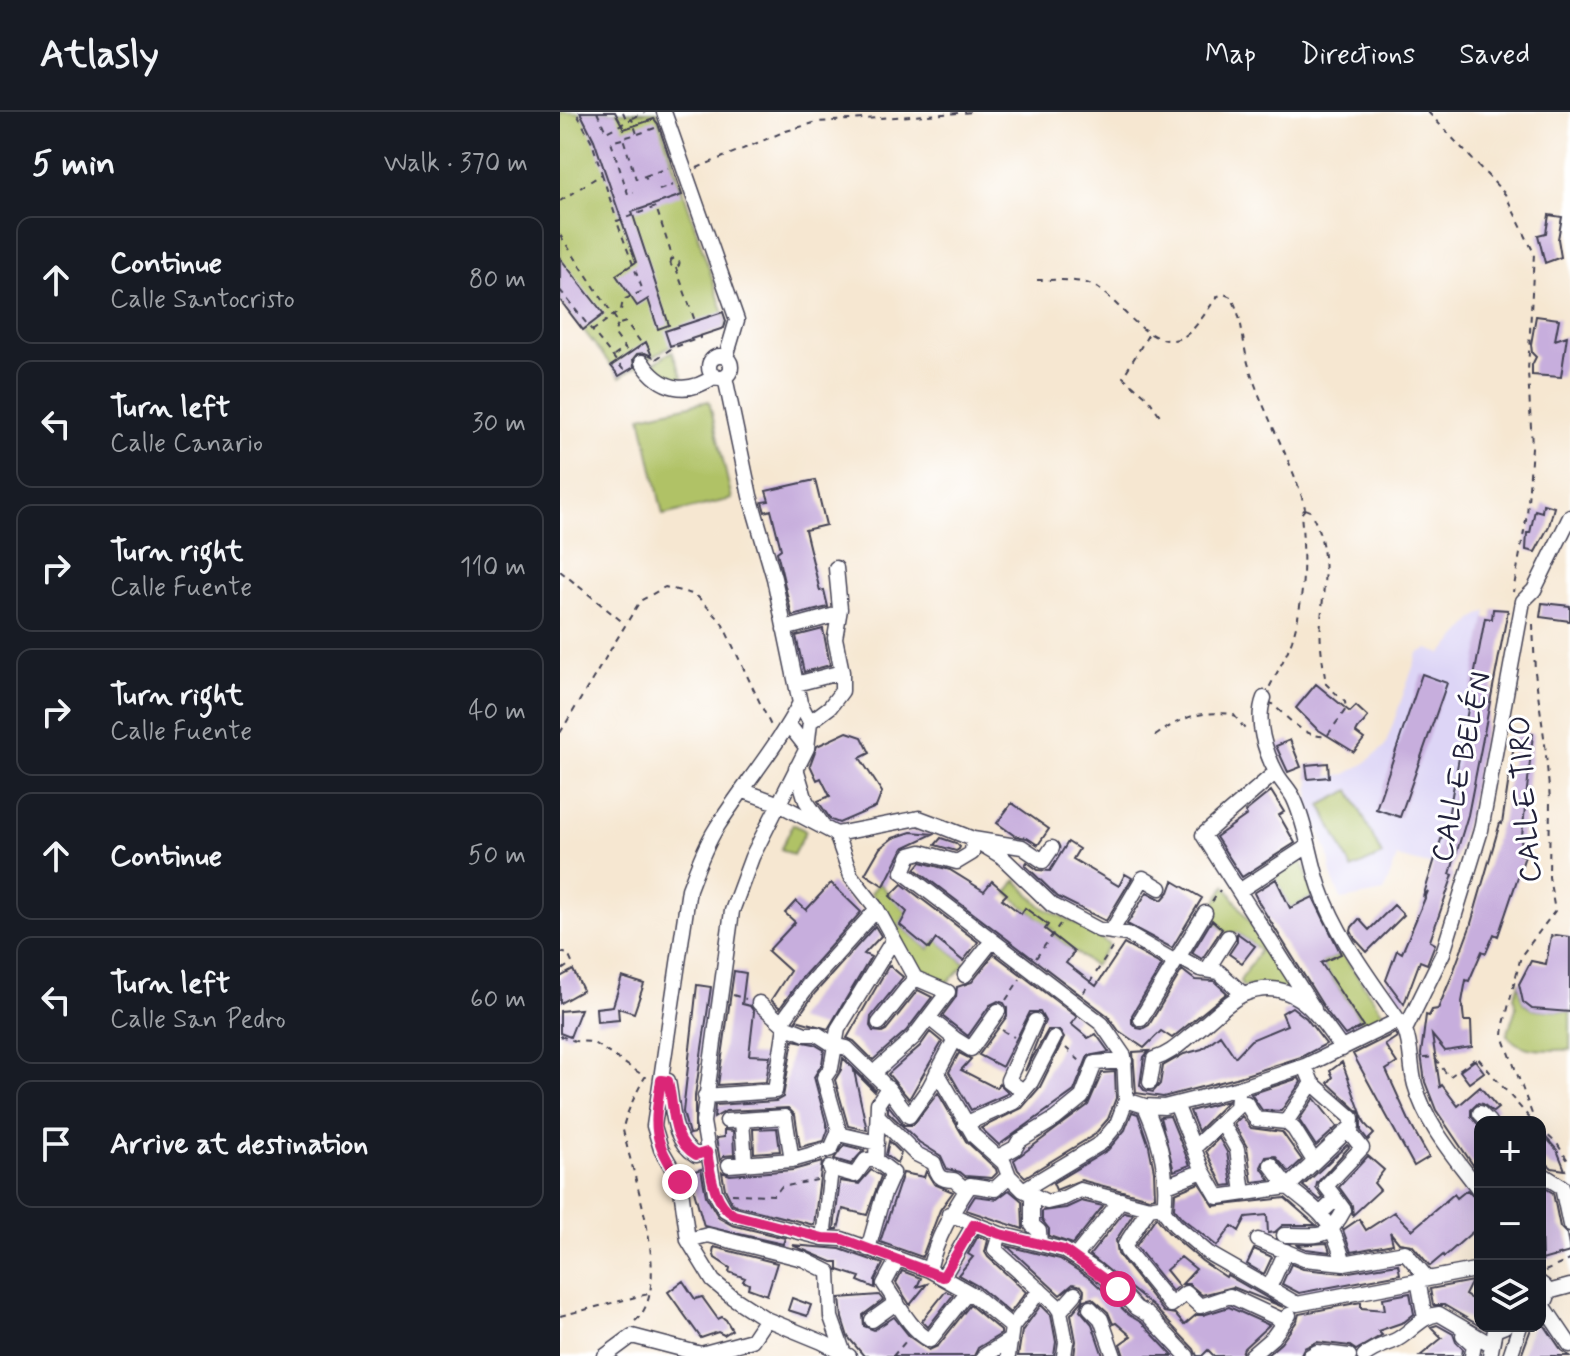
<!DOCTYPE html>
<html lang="en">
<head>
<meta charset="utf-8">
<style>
  body { margin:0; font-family:Mynerve,sans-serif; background:#242831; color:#f1f3f6 }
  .controls { position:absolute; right:24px; bottom:24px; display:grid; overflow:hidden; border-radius:16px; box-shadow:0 8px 32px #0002 }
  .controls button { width:72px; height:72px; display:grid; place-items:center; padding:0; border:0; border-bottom:2px solid #363941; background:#171b24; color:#f1f3f6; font:40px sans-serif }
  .stop { position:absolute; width:24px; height:24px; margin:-18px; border:6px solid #db2777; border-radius:50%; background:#fff }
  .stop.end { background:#db2777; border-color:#fff; box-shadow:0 2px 8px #0008 }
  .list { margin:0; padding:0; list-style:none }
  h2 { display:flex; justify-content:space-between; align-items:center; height:104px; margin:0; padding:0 32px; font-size:34px }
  h2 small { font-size:26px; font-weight:400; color:#9ea1a6 }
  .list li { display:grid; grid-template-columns:52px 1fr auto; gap:24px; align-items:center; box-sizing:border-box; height:128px; margin:0 16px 16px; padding:0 16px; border:2px solid #363941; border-radius:16px }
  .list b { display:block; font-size:30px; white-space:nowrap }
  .list p { margin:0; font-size:26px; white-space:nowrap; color:#9ea1a6 }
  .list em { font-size:26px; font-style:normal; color:#9ea1a6 }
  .icon { flex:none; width:44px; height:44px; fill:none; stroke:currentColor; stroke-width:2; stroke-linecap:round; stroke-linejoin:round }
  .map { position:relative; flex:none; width:1010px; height:1244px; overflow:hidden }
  header { display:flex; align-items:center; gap:48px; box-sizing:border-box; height:112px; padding:0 40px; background:#171b24; border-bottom:2px solid #363941 }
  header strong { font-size:38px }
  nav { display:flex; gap:44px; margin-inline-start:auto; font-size:28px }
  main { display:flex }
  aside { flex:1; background:#171b24 }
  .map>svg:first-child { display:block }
</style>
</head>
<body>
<header>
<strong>Atlasly</strong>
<nav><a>Map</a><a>Directions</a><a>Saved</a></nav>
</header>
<main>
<aside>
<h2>5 min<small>Walk · 370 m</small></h2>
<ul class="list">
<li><svg class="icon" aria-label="ahead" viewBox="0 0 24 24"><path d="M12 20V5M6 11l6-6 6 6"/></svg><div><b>Continue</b><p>Calle Santocristo</p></div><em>80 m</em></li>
<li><svg class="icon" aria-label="left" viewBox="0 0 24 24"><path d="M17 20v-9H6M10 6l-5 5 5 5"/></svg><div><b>Turn left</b><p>Calle Canario</p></div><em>30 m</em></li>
<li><svg class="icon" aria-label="right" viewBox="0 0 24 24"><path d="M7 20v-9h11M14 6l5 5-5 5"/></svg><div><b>Turn right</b><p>Calle Fuente</p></div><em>110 m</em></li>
<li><svg class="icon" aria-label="right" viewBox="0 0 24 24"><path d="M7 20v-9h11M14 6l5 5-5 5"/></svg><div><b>Turn right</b><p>Calle Fuente</p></div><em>40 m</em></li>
<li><svg class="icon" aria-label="ahead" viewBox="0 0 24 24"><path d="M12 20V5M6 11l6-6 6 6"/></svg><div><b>Continue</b></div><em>50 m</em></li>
<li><svg class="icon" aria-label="left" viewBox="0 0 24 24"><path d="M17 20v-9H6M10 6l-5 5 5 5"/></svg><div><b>Turn left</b><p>Calle San Pedro</p></div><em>60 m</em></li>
<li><svg class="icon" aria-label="arrive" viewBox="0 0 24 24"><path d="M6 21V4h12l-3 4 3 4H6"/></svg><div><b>Arrive at destination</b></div></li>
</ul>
</aside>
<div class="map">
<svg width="1010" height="1244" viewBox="0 0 1010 1244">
  <rect width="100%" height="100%" fill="#fff"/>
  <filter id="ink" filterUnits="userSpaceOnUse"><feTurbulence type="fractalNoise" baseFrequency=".0125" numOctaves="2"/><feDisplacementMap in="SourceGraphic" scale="16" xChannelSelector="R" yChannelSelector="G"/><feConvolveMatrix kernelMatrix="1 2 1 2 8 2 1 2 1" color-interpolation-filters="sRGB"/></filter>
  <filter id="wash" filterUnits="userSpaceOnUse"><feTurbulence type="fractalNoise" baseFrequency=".006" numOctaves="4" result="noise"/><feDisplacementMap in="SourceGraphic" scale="32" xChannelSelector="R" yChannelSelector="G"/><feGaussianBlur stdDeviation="1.8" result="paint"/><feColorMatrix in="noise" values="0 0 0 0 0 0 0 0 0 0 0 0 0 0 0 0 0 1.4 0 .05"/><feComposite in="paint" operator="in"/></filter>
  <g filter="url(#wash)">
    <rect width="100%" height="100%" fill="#f6e7d1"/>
    <path fill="#ddd5f6" d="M927 499 888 705 873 754 837 745 824 780 782 788 773 769 768 740 749 695 750 667 786 662 804 652 825 634 858 541 868 537 882 542 915 506Z"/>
    <path fill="#b0c266" stroke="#697250" stroke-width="2" d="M0 0H97L168 214 110 234 60 265 0 188Z
      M112 239 124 268H105L91 253Z
      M149 289 172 387 103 403 81 304Z
      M790 678 822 743 792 757 761 693Z
      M233 712 246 719 233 743 221 737Z
      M742 749 754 784 730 796 715 765Z
      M456 768 482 795 529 818 549 833 534 854 494 824V819L447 781Z
      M319 771 347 800 340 813 369 837 376 827 406 852 388 870C347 868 328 812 311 781Z
      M665 773 735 878 682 874 680 869 700 838 676 820 672 825 648 804Z
      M782 842 826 905 806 920 795 899 761 851Z
      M959 872 963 890 972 897 1010 900V938C987 937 962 942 947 923L956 896 954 884Z"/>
    <g id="blocks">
      <path fill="#c7aedd" d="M20 0H55L64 17 94 7 98 12 122 83 72 100 109 213 98 217 88 187 77 194 56 163 76 150 34 28Z
        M989 103 1002 105 998 127 1001 145 985 151 978 123 986 121Z
        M0 146 44 202 23 218 0 188Z
        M163 200 166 209 164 216 110 234 105 219Z
        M976 204 999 207 995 228 1007 224 1001 265 972 263V253L976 245 972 241 971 232Z
        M86 230 92 244 85 241 77 242 73 247 74 255 59 264 51 254Z
        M255 368 266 413 245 418 260 479 264 478 268 495 232 504 217 440 221 437 211 398 205 400 202 390 209 389 206 379Z
        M983 392 994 395 989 414 975 440 966 438 967 421H970L975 398 982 400Z
        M982 491 1010 494V509L980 505Z
        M933 497 948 498 908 703 890 762 893 763 870 829 875 832 867 852 860 849 844 892 826 868 837 838 842 841 868 779 863 785 888 705 925 506 932 507Z
        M263 517 270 553 244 560 236 524Z
        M862 562 887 571 840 705 816 697Z
        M756 572 790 600 796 594 808 605 798 617 796 621 804 627 794 640 757 617 736 596Z
        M956 619 973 622 960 742 965 744 938 824 934 822 926 841 922 839 909 869 906 868 902 890 904 909H911L912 935 885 939 872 923 880 975 882 973 898 994 920 975 938 996 933 1000 923 992 918 991 911 998V1004L920 1015V1047L913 1053 876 998 865 970 861 942 866 903 869 904 872 898 878 897 891 866 910 815 940 711 942 712Z
        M287 620 302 625 310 641 300 646 322 680 316 695 279 711 271 708 258 689 270 684 261 666 257 668 250 653 257 634Z
        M730 628 741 655 728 660 716 634Z
        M768 651 769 665 748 667 746 653Z
        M711 679 724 700 719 703 735 731 682 765 656 725 687 703 685 700Z
        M452 691 489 717 478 733 467 726 455 724 437 711Z
        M351 720 373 722 343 736 324 774 305 762 320 736 333 726Z
        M381 726 396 731 400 735 399 737 396 739 375 733Z
        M508 730 519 737 513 747 559 774 565 762 572 766 546 809 498 785 465 753 467 750 478 758 490 759Z
        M361 750 390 758 424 779 432 769 447 782 442 787 461 802 465 796 488 813 485 817 514 840 506 851 536 874 564 832 602 853 572 903V911L577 916 582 917 589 913 622 858 635 868 654 869 667 881 612 926 601 919 584 936 559 919 548 904 355 757Z
        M716 767 730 796 753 785 781 842 761 851 803 914 785 923 767 900 699 791 694 781Z
        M613 769 642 786 612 836 567 812 587 780 602 788 609 780Z
        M271 771 301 800 240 868 220 896 211 888 230 859 208 839 235 810 225 801 236 789 246 798Z
        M342 772 418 830 403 849 376 827 369 837 340 813 347 800 330 784Z
        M834 793 844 803 807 840 795 827 791 819 792 815 799 807 809 818Z
        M652 808 662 817 642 847 632 841Z
        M315 814 321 824 304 842 311 845 268 917 236 908 255 881Z
        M677 821 695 834 682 851 669 842 677 830Z
        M996 823 1010 825V900L972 897 963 890 959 872 971 849 986 852 991 824Z
        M434 842 517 905 511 912 528 926 536 922 549 940 528 944 514 979 439 1033 421 1016 462 996 480 975 504 926 499 918H488L465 959 485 909 480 900H470L442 955 419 943 447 904V896L444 891 438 889 430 893 408 924 382 904 396 885 397 875 412 870Z
        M329 853 343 865 311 905 310 914 313 919 322 920 326 918 358 878 372 885 346 919 313 948 294 929 287 926Z
        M13 858 23 878 0 891V865Z
        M174 859 186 861 182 892 190 894 194 900 189 943 210 944 206 970 158 973Z
        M62 865 84 872 74 901 58 896 59 908 37 910 36 896 53 894Z
        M137 873 151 875 135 984V1021L129 1022 123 1000Z
        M732 895 746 906 766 932 741 945 676 966 603 985 576 981 573 940 589 939 584 945 580 973 584 978 593 980 600 972 603 954 624 942 642 937 660 923 675 945 691 928 727 913 722 901Z
        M21 897 10 925 0 921V899Z
        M370 920 382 930 349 987 328 962 360 934Z
        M835 921 837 925 825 933 837 951 826 958 852 1015 869 1045 854 1054 793 942Z
        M233 928 254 932 264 938 262 952 254 965 268 1018 264 1029 240 1035 235 1003 228 996 166 999 154 1006 155 993 216 989 223 985Z
        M399 941 411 947 401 958 436 976 439 971 449 981 411 998 389 960Z
        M283 946 315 977 314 979 294 959 307 1018 288 1014 275 968 281 958Z
        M915 948 924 960 909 971 900 959Z
        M782 950 805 1012 814 1022 808 1028 801 1019V1002L768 971 773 965 770 959Z
        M555 960 556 986 548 1007 534 1023 465 1065 458 1058 454 1048 528 993 542 961Z
        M739 966 741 970 721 999 702 998 691 982Z
        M378 981 406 1029 436 1057 437 1061 432 1066 405 1064 400 1060 387 1057 381 1044 359 1030 328 1000V993L344 1013H353Z
        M754 986 777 1015 756 1034 739 1008Z
        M668 989 638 1019 630 999Z
        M572 1000 578 1002 589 1034 594 1059 595 1085 589 1086 521 1068 496 1078 493 1071 548 1038 565 1018Z
        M610 1004 630 1053 614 1059 600 1005Z
        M682 1004 691 1016 722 1020 742 1048 729 1060 715 1044 706 1045 701 1055 710 1068 692 1070 687 1035 674 1012Z
        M217 1016 220 1039 194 1041 193 1017Z
        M164 1018 173 1019 174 1043 164 1044 160 1049 156 1026 164 1025Z
        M980 1019 997 1038 1005 1058 992 1056 985 1050 980 1051Z
        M659 1026 667 1040 672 1073 663 1074 646 1039Z
        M329 1029 341 1041 337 1051 326 1043Z
        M284 1033 304 1038 291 1052 274 1047Z
        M787 1033 789 1035 757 1071 756 1076 763 1086 760 1088 743 1074Z
        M808 1044 824 1058 814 1071 820 1078 793 1103 792 1093 779 1075Z
        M262 1050 254 1113 178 1094 172 1091 165 1077 162 1060 170 1063 233 1058Z
        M141 1057 146 1084 159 1106 172 1113 225 1126 223 1132 144 1114 129 1061Z
        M311 1058 321 1064 307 1103 283 1097 278 1117H274L280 1069 299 1072Z
        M366 1059 374 1072 393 1080 380 1098 362 1145 320 1130 343 1061 364 1065Z
        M639 1071 654 1094 725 1086 756 1113H723L715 1120 708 1121 707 1103 686 1105 679 1119 672 1114 657 1134 622 1106 614 1096 615 1081Z
        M985 1076 993 1081 1000 1115 1007 1122 1010 1140 982 1148 980 1081Z
        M449 1078 462 1089 463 1117 406 1098 415 1084 437 1087Z
        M907 1078 920 1091V1111L915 1114 917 1116 884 1145 883 1143 870 1154 852 1133 839 1131 830 1120 833 1132 791 1140 783 1118 799 1107 806 1118 834 1100 852 1118 894 1082 897 1086Z
        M521 1089 543 1094 513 1132 489 1124V1117L482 1108V1099L506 1096Z
        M564 1100 573 1102 556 1128 558 1142 604 1200 615 1202 624 1213 636 1203H643L669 1195 709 1213 684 1236 681 1244H654L648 1238 642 1244H637L634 1237 595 1196 530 1143Z
        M596 1105 608 1120 642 1149 666 1165 667 1163 723 1195 673 1175 642 1183 629 1172H622L636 1157 621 1145 606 1158 619 1174 612 1179 576 1134Z
        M418 1124 428 1128 425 1140 428 1145 466 1180 450 1201 418 1174 398 1163 413 1145 408 1142Z
        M767 1131 770 1140 746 1137 736 1133Z
        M232 1133 280 1137 323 1152 315 1168V1176L298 1169 300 1165 278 1158V1150H272Z
        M447 1134 500 1147 531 1167 569 1203 582 1211 613 1244H564L560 1232 571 1224 556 1211 553 1212 548 1200 532 1186 524 1188 520 1198 532 1212 543 1244H514L516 1229 511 1202 523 1188 524 1178 521 1174 513 1172 500 1183Z
        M154 1135 217 1151 207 1183 188 1176 189 1172 183 1169 185 1166 169 1160 170 1156 155 1146 153 1140Z
        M694 1137 712 1145 704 1162 687 1152Z
        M731 1152 743 1157 783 1161 838 1152 840 1162 739 1181 722 1172Z
        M342 1159 361 1166 357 1175 367 1172 350 1193 336 1171Z
        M123 1169 135 1187 142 1185 155 1203 158 1207 162 1205 166 1208 172 1218 164 1223 158 1220 141 1226 108 1180Z
        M912 1169 905 1183 920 1192V1214H926L925 1217 884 1193H873L870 1177Z
        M386 1179 393 1183 368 1215 362 1209Z
        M850 1181 854 1202 844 1210 818 1219 822 1223 796 1238 790 1234 757 1230 744 1236 740 1244H706L721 1231 737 1209 739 1202 801 1190V1196L825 1198 823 1186Z
        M319 1183 323 1188 303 1203 304 1214 314 1218 334 1205 350 1225 369 1238 378 1234 410 1193 441 1219V1222L418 1236 414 1244H304L288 1225 282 1206 280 1186Z
        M232 1186 251 1193 247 1204 228 1198Z
        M481 1193 491 1203 496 1230 494 1244H458L462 1219Z
        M877 1213 893 1222 896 1230 903 1237 902 1244H860L882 1226 871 1215Z
        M972 1214H985L1002 1239 1010 1244H961Z"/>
    </g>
  </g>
  <g filter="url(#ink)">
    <use href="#blocks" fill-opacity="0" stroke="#424052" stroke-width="2"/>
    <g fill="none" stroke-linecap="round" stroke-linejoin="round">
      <defs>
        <path id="minor" d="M104 0 177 208 166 245
          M149 255a11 11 0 1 1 22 0a11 11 0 1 1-22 0Z
          M82 250C100 278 127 284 155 264
          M165 265 190 384 214 466 240 591 250 610 247 636
          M224 517 279 502
          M236 572 282 560
          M704 586C695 609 705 640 717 662 722 671 730 678 734 687 747 715 750 747 760 776 778 828 815 873 845 918 852 936 850 954 855 973 867 1015 895 1045 920 1079
          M240 591C216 636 184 673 157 715 145 734 137 756 129 777L94 1014 101 1037 120 1070 128 1128 153 1169 172 1185 206 1207 262 1230 289 1244
          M250 610 270 595 282 579V560L275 526 280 497 276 456
          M229 613 247 636 192 745 172 799 143 1010 155 1080 165 1098 174 1103 263 1126 282 1127 369 1158 412 1182 452 1215
          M236 656 246 689 262 712
          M716 660 643 723 754 897
          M184 679 217 691 276 722 359 706 383 715 413 727 441 744 492 793 539 818 567 822 614 849 622 847 640 857 659 860 683 882
          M276 722 291 764 317 797 355 866 388 880 353 926 319 956 316 964
          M492 736 483 749 462 735 413 727 412 741 397 750 361 740 350 743 343 760 542 912 564 944 566 988
          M679 779 748 734
          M551 820 583 766 600 776
          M647 858 668 825
          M405 863 432 829
          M199 891 225 914 245 922H257L274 933 287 936 322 970
          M369 906 395 927
          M581 907 645 801
          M319 911 355 866
          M845 918 883 841 921 718 963 489 974 478 1010 405
          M745 954 752 971 792 1006 791 1022 802 1036 766 1074 776 1087 761 1101
          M377 960 414 1024 444 1051 449 1064 463 1078 487 1090 504 1086 520 1078 589 1096 600 1094 615 1113 648 1141 737 1192 920 1157
          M101 968 108 969C114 996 110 1027 136 1043L147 1040
          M590 970 594 947C611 942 621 931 635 920 648 910 669 888 684 882 733 862 758 903 782 937
          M463 979 448 968 475 909
          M145 984 215 979 225 914 224 907 247 875 317 797
          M616 992 643 1059 658 1085 728 1075C764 1104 771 1106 784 1151
          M585 994C600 1027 609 1061 604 1097
          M677 995 686 991 696 1007 726 1010 734 1017 754 1049
          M920 1001 929 1010
          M318 1004 356 1042 374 1051C378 1064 380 1068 394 1068L406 1078
          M182 1008 185 1052
          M167 1009 225 1005 232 1048
          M726 1010 752 971
          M662 1011 677 1037 683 1081
          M405 1012 454 990 471 970 494 926
          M317 1031 283 1023 279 1019 264 966 271 956 278 917 333 828
          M635 1035 677 995 678 986
          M438 1045 455 1036 459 1029 495 1007 522 985 535 951 565 949
          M316 1048 318 991 328 976 349 1004 369 976 395 927 411 937 438 899
          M169 1053 232 1048 271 1037 279 1019
          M711 1053 728 1075 792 1014
          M270 1056 295 1063 306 1048H316L333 1061 323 1084 308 1137
          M980 1061 1002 1075 1010 1113
          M607 1073 643 1059
          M463 1078 541 1031 557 1012 566 988 585 994 604 995 679 976 745 954 839 908
          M472 1083V1113L479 1119 480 1131
          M589 1096 565 1133 567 1139 611 1193 626 1181 640 1194 670 1184 724 1209
          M389 1102 440 1122 504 1138 537 1159 558 1177 576 1196 588 1203 627 1244
          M440 1122 435 1138 496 1193 500 1199
          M724 1123C758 1122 767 1131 784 1098L776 1087
          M263 1126 270 1066
          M128 1128 148 1123 243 1147 269 1160 271 1205 284 1242
          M698 1128 744 1147 784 1151 845 1140 867 1166
          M515 1145 561 1088
          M337 1148 324 1172C337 1190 350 1218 370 1228L408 1180
          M369 1158C377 1125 391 1101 410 1073L435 1077 449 1064
          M383 1165 414 1112
          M858 1168 865 1206
          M980 1171C990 1177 990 1188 980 1194
          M709 1176 726 1139
          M988 1180 1010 1174
          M983 1193 1010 1233
          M530 1196 541 1207 554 1244
          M312 1208 337 1190
          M903 1223 914 1233 912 1244
          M45 1244 72 1224 141 1242 192 1228 206 1207
          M424 1244 448 1229
          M448 1244 452 1215 480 1178
          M504 1244 506 1230 500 1199 515 1182
          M691 1244 713 1225 729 1203
          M750 1244 757 1240 789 1244
          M804 1244C813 1236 822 1234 834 1229 850 1222 860 1204 879 1202L932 1233
          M930 1244 935 1218 945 1214
          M950 1244 960 1214"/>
      </defs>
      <use href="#minor" stroke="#424052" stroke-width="17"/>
      <path stroke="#424052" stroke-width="2" stroke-dasharray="6 6" stroke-linecap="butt" d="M37 0 46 20 66 10
        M63 0 67 9 72 7 77 22 63 26 76 67 85 64 87 69
        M868 0 945 82 974 141 968 259 972 335 967 403 953 480
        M73 6 85 0
        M78 22 95 16
        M62 27 51 30 68 82 74 80
        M137 56 226 19 257 10 414 0
        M42 62 57 109 96 95 113 147
        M85 64 108 56
        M99 78 113 73
        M0 89 42 62 32 30 16 0
        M0 123 59 212 66 210 82 232
        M110.5 151a4.5 4.5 0 1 1 9 0a4.5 4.5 0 1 1-9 0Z
        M116 156 135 209
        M477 168C496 168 523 166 539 177 564 194 598 250 631 219 641 209 649 195 658 184L664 182 671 185C683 205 682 229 688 251 702 301 732 346 745 396
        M0 178 65 260
        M58 213 54 221 69 242
        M32 219 61 198 63 188 83 179 57 110
        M588 223 563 265 587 285 601 305
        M54 244 65 236
        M96 247 112 236 140 226V224
        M745 397 750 399C771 438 764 468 761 509 759 530 763 552 766 572L785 590 786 597 767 624C741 627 724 599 704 586 713 567 725 548 732 528 745 488 745 444 741 402Z
        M0 459 65 512
        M973 512 975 560 985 632 990 687 989 765 995 799 961 844 944 912 943 924 975 1010
        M0 621 80 489 105 475 136 483 161 509 211 614
        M595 624C624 604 638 599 673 602L688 621
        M652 790 660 778
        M0 840 8 842 12 851 0 859
        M476 846 500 812
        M523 881 554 833
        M173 883 186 887
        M446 888 460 867
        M442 918 454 925
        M0 924 15 929 32 930 84 964
        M506 936 522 951
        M864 946 874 945 889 965 917 945 973 1010
        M980 1016 998 1033 1010 1052
        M172 1082 215 1083 221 1075 257 1068
        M985 1159 1010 1148
        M0 1204 88 1182
        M75 1209C115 1175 72 1062 63 1018 63 1007 79 975 85 965H88
        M333 1244 347 1228"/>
      <use href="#minor" stroke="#fff" stroke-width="14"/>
    </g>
  </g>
  <g fill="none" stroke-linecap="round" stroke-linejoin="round" filter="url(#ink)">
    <path stroke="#db2777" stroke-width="10" d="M120 1070C93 1025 93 1020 101 968L108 969C115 997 110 1028 136 1043L147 1040C151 1062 153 1091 174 1103L263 1126 282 1127 383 1165 414 1112 440 1122 504 1138 558 1177"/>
  </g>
  <g text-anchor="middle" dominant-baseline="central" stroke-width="6" stroke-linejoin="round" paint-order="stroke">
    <g font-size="30" fill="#22223b" stroke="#fff">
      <text transform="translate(902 655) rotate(-78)">CALLE BELÉN</text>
      <text transform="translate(966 687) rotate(-94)">CALLE TIRO</text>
    </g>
  </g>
</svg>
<div class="controls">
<button>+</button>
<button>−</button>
<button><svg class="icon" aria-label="layers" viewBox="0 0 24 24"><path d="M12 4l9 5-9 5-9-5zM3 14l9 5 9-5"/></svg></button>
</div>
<div class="stop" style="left:558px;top:1177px"></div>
<div class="stop end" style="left:120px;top:1070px"></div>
</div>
</main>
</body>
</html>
